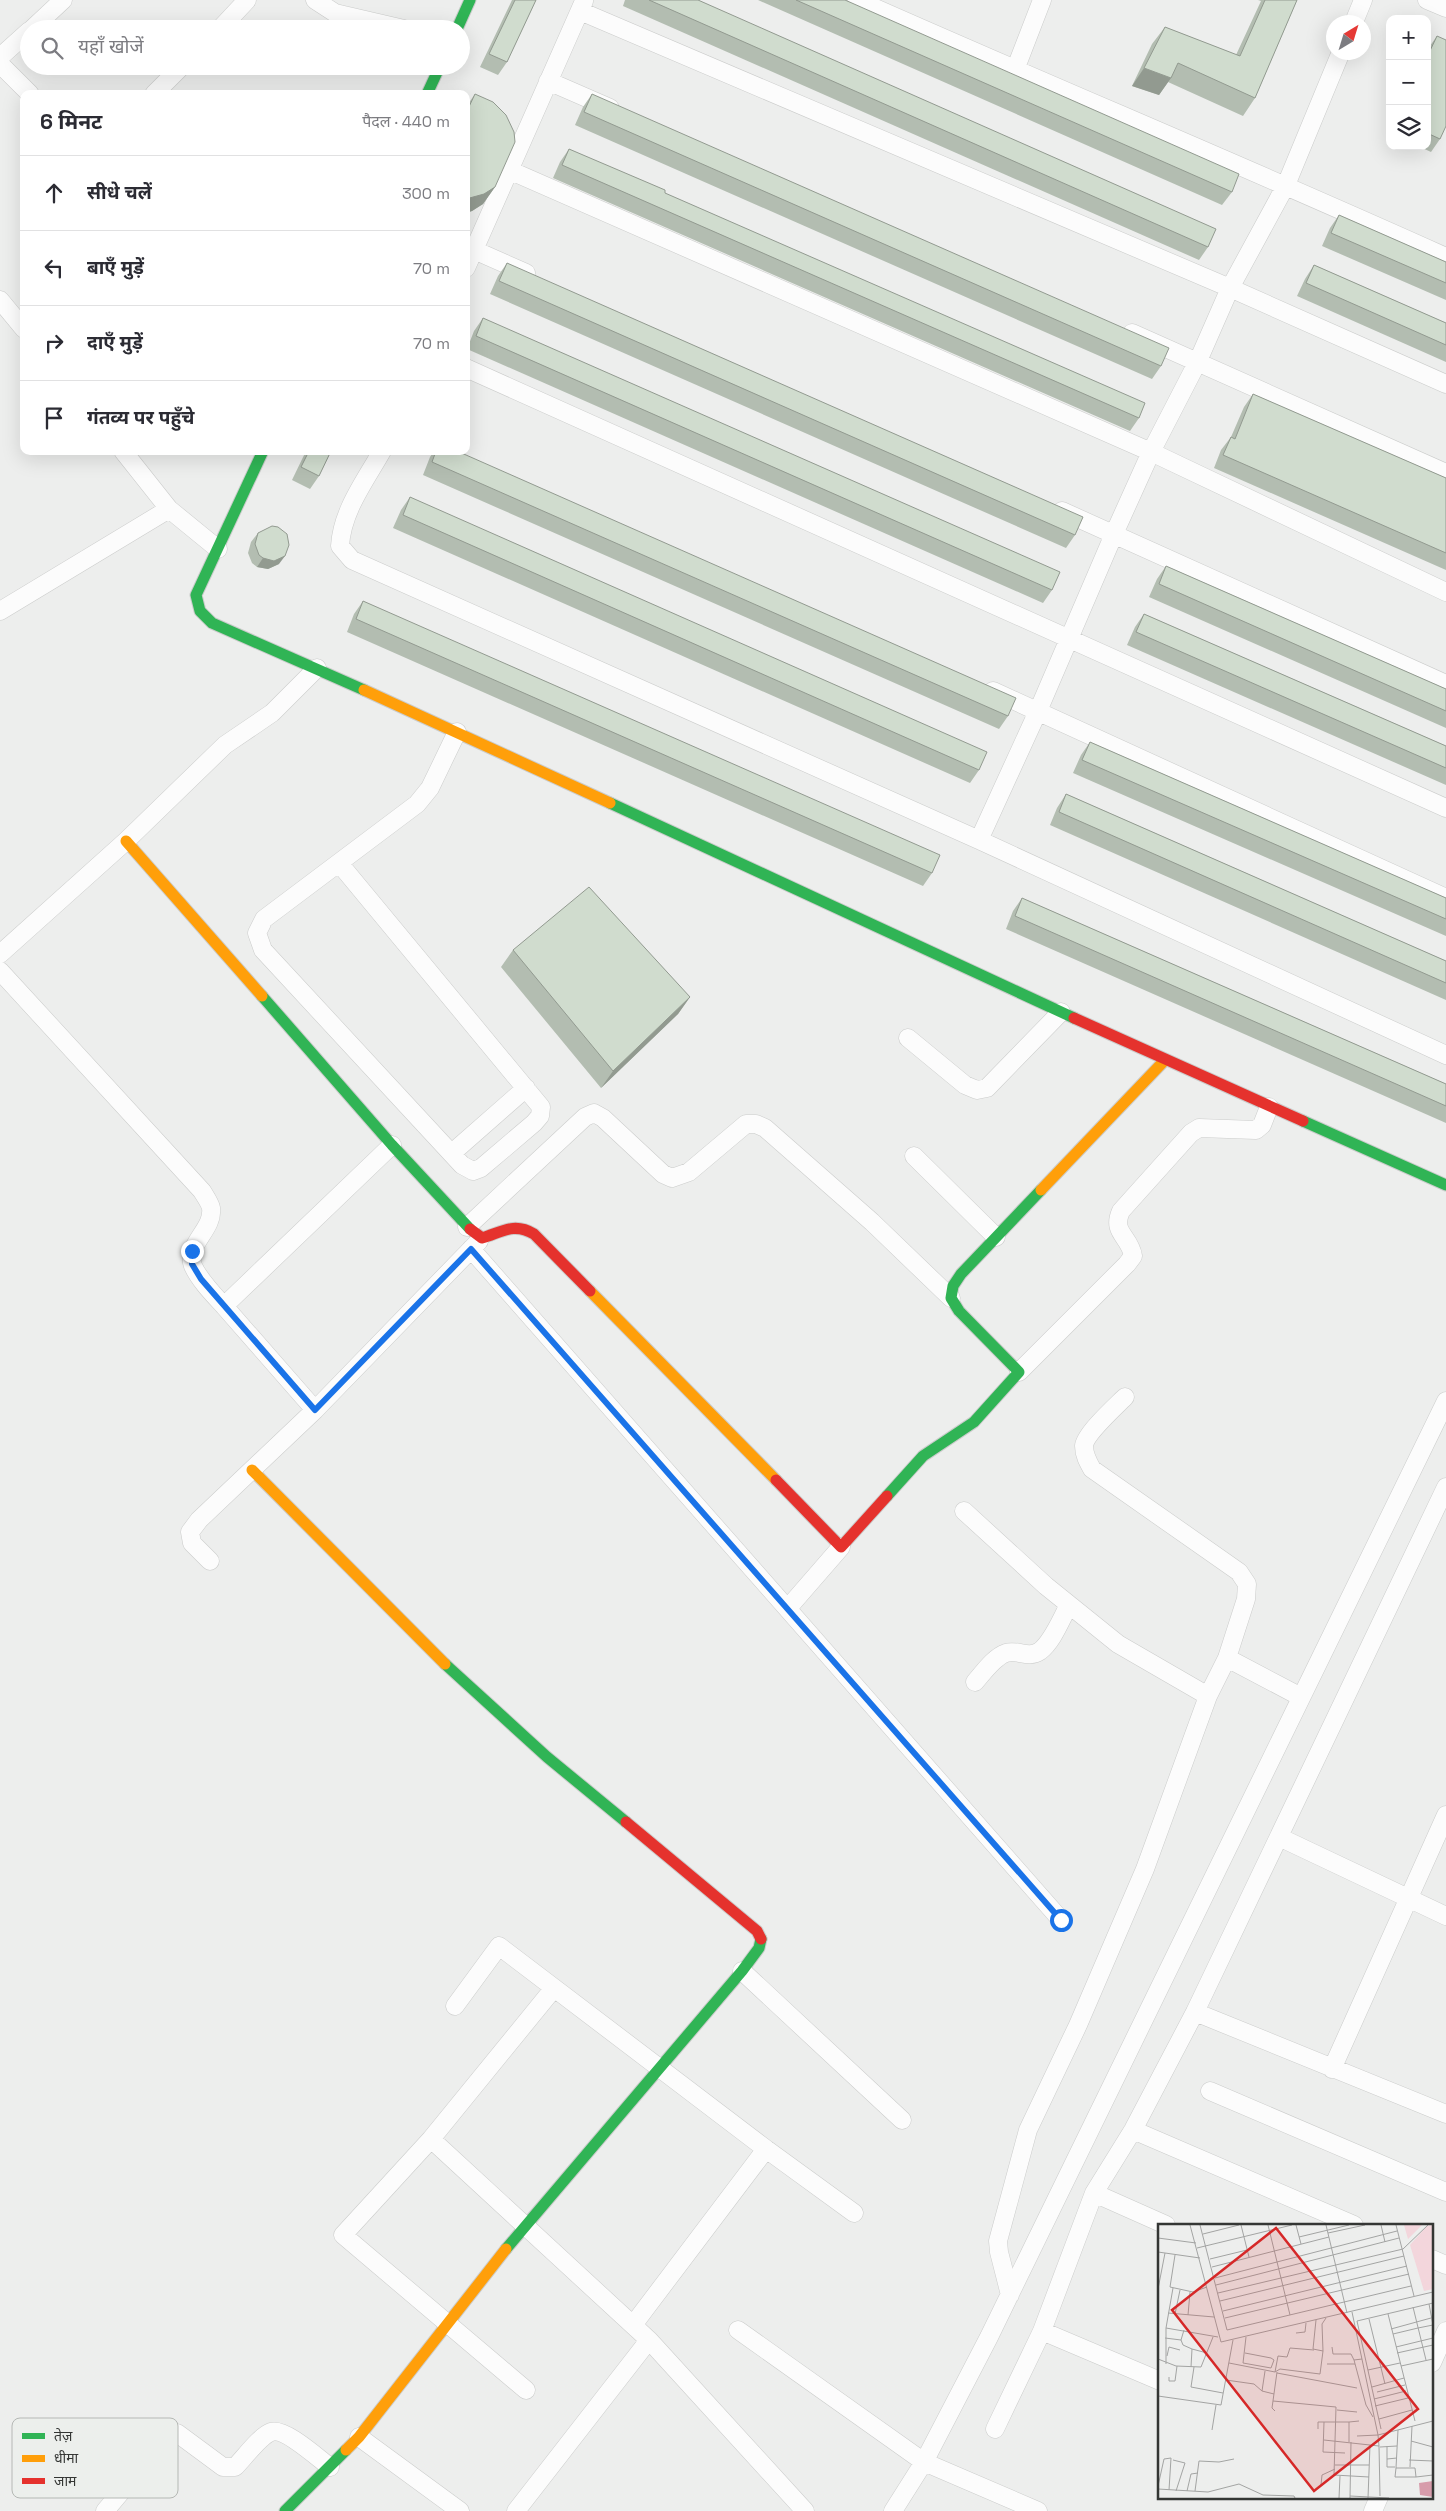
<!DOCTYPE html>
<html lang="hi">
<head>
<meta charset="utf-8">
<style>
  body { margin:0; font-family:"Space Grotesk","Noto Sans Devanagari",sans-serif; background:#f7f7f7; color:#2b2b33 }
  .controls { position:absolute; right:15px; top:15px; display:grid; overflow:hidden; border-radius:10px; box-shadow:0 5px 20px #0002 }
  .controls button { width:45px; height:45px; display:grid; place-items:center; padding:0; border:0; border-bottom:1px solid #e1e1e2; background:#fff; color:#2b2b33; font:25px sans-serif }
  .compass { position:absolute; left:1326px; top:15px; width:45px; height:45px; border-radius:50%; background:#fff; box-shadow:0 5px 20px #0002; rotate:38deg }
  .stop { position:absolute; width:15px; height:15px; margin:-11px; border:4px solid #1a73e8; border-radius:50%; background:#fff }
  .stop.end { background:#1a73e8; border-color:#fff; box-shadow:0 1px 5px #0008 }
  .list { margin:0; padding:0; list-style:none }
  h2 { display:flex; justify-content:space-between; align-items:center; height:65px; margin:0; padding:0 20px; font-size:21px }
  h2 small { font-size:16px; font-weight:400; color:#7c7c81 }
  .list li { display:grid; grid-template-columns:32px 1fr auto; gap:15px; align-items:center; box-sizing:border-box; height:75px; padding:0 20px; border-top:1px solid #e1e1e2 }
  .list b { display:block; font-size:19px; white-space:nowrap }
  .list em { font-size:16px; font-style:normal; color:#7c7c81 }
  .icon { flex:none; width:28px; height:28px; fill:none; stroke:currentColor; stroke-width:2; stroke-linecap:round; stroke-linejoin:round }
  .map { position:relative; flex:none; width:1446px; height:2511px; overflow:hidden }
  .search { position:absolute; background:#fff; box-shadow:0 5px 20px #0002; left:20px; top:20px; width:450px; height:55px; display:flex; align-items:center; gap:12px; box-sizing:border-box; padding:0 18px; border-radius:28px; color:#7c7c81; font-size:19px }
  .panel { position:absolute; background:#fff; box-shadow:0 5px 20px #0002; left:20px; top:90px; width:450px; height:365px; border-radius:10px }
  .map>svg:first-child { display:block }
</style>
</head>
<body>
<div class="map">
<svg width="1446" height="2511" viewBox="0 0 1446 2511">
  <rect width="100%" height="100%" fill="#edeeed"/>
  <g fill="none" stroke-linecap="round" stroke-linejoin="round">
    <defs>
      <path id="street" d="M315 0 335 13 404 29
        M857 0C1053 87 1251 169 1446 257
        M1427 0 1446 8
        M580 11 1230 288 1446 384
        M1354 22 1363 0
        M32 29 63 0
        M220 29 247 0
        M0 57 29 31
        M0 64 30 94
        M1015 70 1042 0
        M548 81 610 108
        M154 94 182 66
        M509 170 1151 452 1446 592
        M474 250 526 273
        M466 268 584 1
        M0 300 24 329
        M1132 333 1446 473
        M466 368 1446 808
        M123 451 169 509 218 549
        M382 451C365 481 342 511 340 546L352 560 979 840 1446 1055
        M1062 511 1446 684
        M0 611 169 509
        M993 691 1446 898
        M979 840 1038 711 1114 534 1151 452 1198 361 1230 288 1286 185 1341 52
        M339 863 541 1107 540 1116 534 1123 481 1168 473 1171 462 1165 263 950 257 933 264 919 417 804 430 788 457 732
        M0 954 126 841 225 745 272 713 317 668
        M0 971 202 1191C205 1196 210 1203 211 1208 214 1230 185 1244 193 1266 200 1281 213 1294 224 1306
        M908 1038 965 1085 977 1090 987 1088 1061 1012
        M452 1153 526 1088
        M914 1156 996 1237
        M467 1227 585 1117 594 1113 603 1118 663 1174 672 1178 689 1172 746 1124H756L765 1128 872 1222 951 1298
        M471 1249 1061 1920
        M1019 1372 1127 1264 1133 1256C1130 1236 1111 1233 1121 1211L1191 1133 1199 1128 1256 1130 1262 1125 1269 1107
        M1125 1397C1115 1407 1085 1434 1084 1446 1084 1455 1088 1462 1092 1469L1239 1572 1247 1584 1246 1599 1227 1658
        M315 1410 224 1306 392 1145
        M964 1511 1046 1586 1118 1644 1208 1696
        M210 1561 192 1543 190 1532 199 1520 315 1410 479 1241
        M788 1608 841 1547
        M975 1682C983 1673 994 1657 1006 1653 1017 1649 1028 1659 1040 1651 1053 1641 1061 1619 1069 1605
        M1279 1837 1446 1916
        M742 1971 902 2120
        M455 2006 499 1946 766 2149
        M1195 2012 1446 2114
        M1332 2069 1446 1815
        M1210 2091 1446 2192
        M1133 2130 1354 2225
        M431 2139 649 2340 805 2511
        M1094 2193 1166 2225
        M1432 2259 1446 2265
        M1010 2295 999 2252 998 2241 1028 2130 1078 2025 1145 1869 1208 1696 1227 1658 1301 1697
        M633 2325 766 2149 854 2213
        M738 2330 924 2462 893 2511
        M1042 2331 1160 2381
        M1432 2363 1446 2331
        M526 2390 343 2235 431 2139 554 1988
        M995 2429 1042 2331 1094 2193 1133 2130 1195 2012 1446 1487
        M359 2437 460 2511
        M105 2511 168 2436 177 2433 223 2467H235C244 2458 260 2436 271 2432 284 2427 318 2458 330 2467
        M516 2511 649 2340
        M1038 2511 924 2462 989 2337 1446 1401
        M1373 2511 1379 2497"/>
      <path id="fast" d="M457 29 470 0
        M427 94 440 66
        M263 451 196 595 200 611 212 623 364 690
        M610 803 1074 1018
        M262 996 392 1145 470 1229
        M1303 1121 1446 1185
        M887 1496 923 1456 974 1422 1019 1372 959 1311 951 1298 953 1286 961 1274 1041 1190
        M445 1664 547 1757 626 1822
        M506 2249 742 1971 759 1948 761 1939
        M285 2511 346 2450"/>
      <path id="slow" d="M364 690 610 803
        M126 841 262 996
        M1041 1190 1165 1060
        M590 1291 776 1480
        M252 1470 445 1664
        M346 2450 359 2437 506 2249"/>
      <path id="jam" d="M1074 1018 1303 1121
        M470 1229 482 1238C502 1232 514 1222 534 1234L590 1291
        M776 1480 841 1547 887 1496
        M626 1822 757 1931 761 1939"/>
    </defs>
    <use href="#street" stroke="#cbcccb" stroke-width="19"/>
    <use href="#fast" stroke="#cbcccb" stroke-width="13"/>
    <use href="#slow" stroke="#cbcccb" stroke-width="13"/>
    <use href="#jam" stroke="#cbcccb" stroke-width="13"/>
    <use href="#street" stroke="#fcfcfc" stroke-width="18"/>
    <use href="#fast" stroke="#30b455" stroke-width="11"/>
    <use href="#slow" stroke="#ff9f0a" stroke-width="11"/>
    <use href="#jam" stroke="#e5322d" stroke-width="11"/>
  </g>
  <path fill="#b3bdb1" d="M512 0H536L507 62 498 75 480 67Z
    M625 0H698L1208 247 1199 260 623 6Z
    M758 0H845L1232 192 1222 205Z
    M1258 0H1297L1255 98 1243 116 1168 82 1159 95 1132 86 1152 44 1165 27 1236 55 1261 1Z
    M1437 36 1440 139 1431 152 1418 146H1427V50Z
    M475 94 495 187 483 204 472 211 466 213V107Z
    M592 94 1161 366 1152 379 575 125 583 107Z
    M569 149 665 193 1139 418 1130 431 553 178 560 162Z
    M1339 215 1446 262V300L1322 246 1330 228Z
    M507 263 1075 535 1066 548 490 294 498 276Z
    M1314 265 1446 323V362L1297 296 1305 279Z
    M483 318 1052 590 1043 603 467 349 474 331Z
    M1253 394 1446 478V570L1214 468 1221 450 1231 437 1244 407Z
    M306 451H331L319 476 310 489 292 480Z
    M434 451H436L1008 716 999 729 423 475 430 457Z
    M410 497 979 770 970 783 393 528 401 510Z
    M258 533 279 564 268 569 257 567 252 563 248 553 251 542Z
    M1166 566 1446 689V728L1149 597 1157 579Z
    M363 601 932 873 923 886 347 632 354 614Z
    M1144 614 1446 746V785L1127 645 1135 627Z
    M1090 742 1446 898V936L1073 773 1081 755Z
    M1066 794 1446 961V1000L1050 825 1057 808Z
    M1022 898 1446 1084V1123L1006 929 1013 911Z
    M513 950 690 997 678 1014 601 1088 501 967Z"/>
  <path fill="#929a90" d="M1144 68 1171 78 1159 95 1132 86Z
    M495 187 483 204 472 211 466 213V199Z
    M285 556 279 564 268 569 257 567 263 558Z
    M690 997 678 1014 601 1088 613 1071Z"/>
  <path fill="#d0dcce" stroke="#929a90" d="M515 0H536L507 62 489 54Z
    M649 0H698L1216 229 1208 247Z
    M796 0H845L1239 174 1232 192Z
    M1265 0H1297L1255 98 1178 63 1171 78 1144 68 1165 27 1240 56Z
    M1437 36 1446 40V126L1440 139 1427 133V57Z
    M475 94 493 102 506 115 514 132 515 142 495 187 484 194 466 199V113Z
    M592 94 1169 348 1161 366 584 112Z
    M569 149 665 190V193L1145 403 1139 418 562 165Z
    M1339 215 1446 262V283L1331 233Z
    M507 263 1083 517 1075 535 499 281Z
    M1314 265 1446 323V345L1306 283Z
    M483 318 1060 572 1052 590 476 336Z
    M1253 394 1446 478V553L1223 455 1231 437 1235 439Z
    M309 451H331L319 476 301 467Z
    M436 451H457L1016 698 1008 716 432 462Z
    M410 497 987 752 979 770 403 515Z
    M272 526 278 527 287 534 289 545 285 556 274 561 263 558 259 555 255 544 258 533Z
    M1166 566 1446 689V711L1159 584Z
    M363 601 940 855 932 873 356 619Z
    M1144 614 1446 746V768L1136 632Z
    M1090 742 1446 898V919L1082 760Z
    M1066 794 1446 961V983L1059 812Z
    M589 887 690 997 613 1071 513 950Z
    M1022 898 1446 1084V1106L1015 916Z"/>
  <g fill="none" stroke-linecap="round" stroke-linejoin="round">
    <path stroke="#1a73e8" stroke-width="6" d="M192 1251V1264L201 1279 315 1410 471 1249 1061 1920"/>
  </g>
  <g transform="translate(1158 2224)">
    <rect width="275" height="275" fill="#edeeed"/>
    <path d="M246 1H264L250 15ZM275 1V65L266 67 252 21 269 2Z" fill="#f3d6dc"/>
    <path d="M275 257V273L262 271 261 259Z" fill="#d79cab"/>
    <path fill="none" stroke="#a3a4a3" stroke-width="1" d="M32 1 63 118 275 68M42 1 69 106 253 62M83 1 91 33M110 1 132 91M138 1 143 20M168 1 189 89M223 1 227 18M238 1 256 72M170 9 207 1M45 10 81 1M141 13 191 1M0 14 38 19M39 24 134 1M0 28 42 34M17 31 12 63 35 68 49 63M52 35 89 26M54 43 171 13M57 54 239 7M58 61 241 14M0 65 7 29M60 69 245 25 270 1M62 77 246 32M255 83 268 136M65 87 249 42M194 88 220 211 275 197M10 89 56 93M17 90 22 66M230 90 257 197M30 91 32 68M67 94 251 50M211 95 227 160M199 97 223 205M199 97 275 79M8 104 60 113M233 105 273 94M138 109 147 108 148 99M235 110 260 104 275 101 271 80M88 113 85 139 113 144 116 136 113 134M7 114 23 116 26 106M23 116 25 121 34 125M174 123 175 130H193L196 136M238 123 275 114M165 127 164 100 168 94M87 129 113 134M239 129 275 121M9 132 11 123 22 126M0 135 18 142 43 143 55 113M204 135 196 136 208 181 215 193M71 139 117 148 122 145 162 150 165 127 155 125 158 96M8 140V104L15 64M169 140H197M243 142 275 135M33 143 34 125 49 129M36 143 33 163 65 169M210 146 242 139M107 147 104 167 116 170M117 148 120 132 129 133 132 124 156 126M119 149 199 164M11 153V157H17L19 142M68 156 96 160 104 167M214 163 246 154M219 168 247 161M0 172 63 181 75 116M216 175 248 167M115 177 178 183 176 251 211 253M217 182 250 174M179 186 199 188M117 187 114 184 119 148M221 195 254 186M166 198 165 228 187 229M160 205V198H191M54 206 58 181M166 216 221 222 220 211 199 212M253 217 275 223M191 218V198L201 197M221 222 222 272M229 222V235L239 234M222 223 239 222M229 235V243H237M15 236 27 239 18 267M251 236 275 237M177 241H211M252 243 254 202M238 244H257L258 253H237L238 244 240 206M258 253 275 251M163 261 164 251 177 245M0 262 6 235 13 234 11 266M0 265 50 268 81 260 105 271 136 272 137 274M29 267 33 250 40 249M37 267 41 237 61 238 76 235M192 272 231 274M181 274 182 252M192 274 193 218M210 274 212 221"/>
    <path fill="#d62828" fill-opacity="0.15" stroke="#d62828" stroke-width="2.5" d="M118 4 260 185 156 267 14 86Z"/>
    <rect width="275" height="275" fill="none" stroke="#343634" stroke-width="2.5"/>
  </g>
  <rect x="12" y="2418" width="166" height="80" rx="8" fill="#ecefec" stroke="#b5b8b5" stroke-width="1"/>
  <rect x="22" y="2433" width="23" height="6" fill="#30b455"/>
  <rect x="22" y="2455" width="23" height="7" fill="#ff9f0a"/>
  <rect x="22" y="2478" width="23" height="6" fill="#e5322d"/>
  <g font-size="14" fill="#343634">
    <text x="54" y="2441">तेज़</text>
    <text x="54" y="2463">धीमा</text>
    <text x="54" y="2486">जाम</text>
  </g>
</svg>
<div class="controls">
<button>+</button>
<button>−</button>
<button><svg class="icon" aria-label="layers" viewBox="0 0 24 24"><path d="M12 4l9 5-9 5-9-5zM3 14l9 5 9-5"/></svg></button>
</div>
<svg class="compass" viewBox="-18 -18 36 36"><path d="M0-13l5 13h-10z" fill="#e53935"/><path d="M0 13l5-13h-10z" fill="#7c7c81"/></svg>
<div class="stop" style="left:1061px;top:1920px"></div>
<div class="stop end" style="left:192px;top:1251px"></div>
<div class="search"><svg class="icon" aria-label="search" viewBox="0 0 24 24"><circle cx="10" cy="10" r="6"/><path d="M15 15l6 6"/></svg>यहाँ खोजें</div>
<section class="panel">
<h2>6 मिनट<small>पैदल · 440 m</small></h2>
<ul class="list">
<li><svg class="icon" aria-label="ahead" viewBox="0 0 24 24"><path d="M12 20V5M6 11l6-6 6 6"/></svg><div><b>सीधे चलें</b></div><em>300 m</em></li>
<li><svg class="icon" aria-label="left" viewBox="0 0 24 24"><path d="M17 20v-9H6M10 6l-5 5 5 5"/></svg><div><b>बाएँ मुड़ें</b></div><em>70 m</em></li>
<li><svg class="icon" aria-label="right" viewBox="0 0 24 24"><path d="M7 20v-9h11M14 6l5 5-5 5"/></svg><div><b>दाएँ मुड़ें</b></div><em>70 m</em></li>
<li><svg class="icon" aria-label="arrive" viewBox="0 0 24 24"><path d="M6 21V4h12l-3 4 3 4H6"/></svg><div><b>गंतव्य पर पहुँचे</b></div></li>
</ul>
</section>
</div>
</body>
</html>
